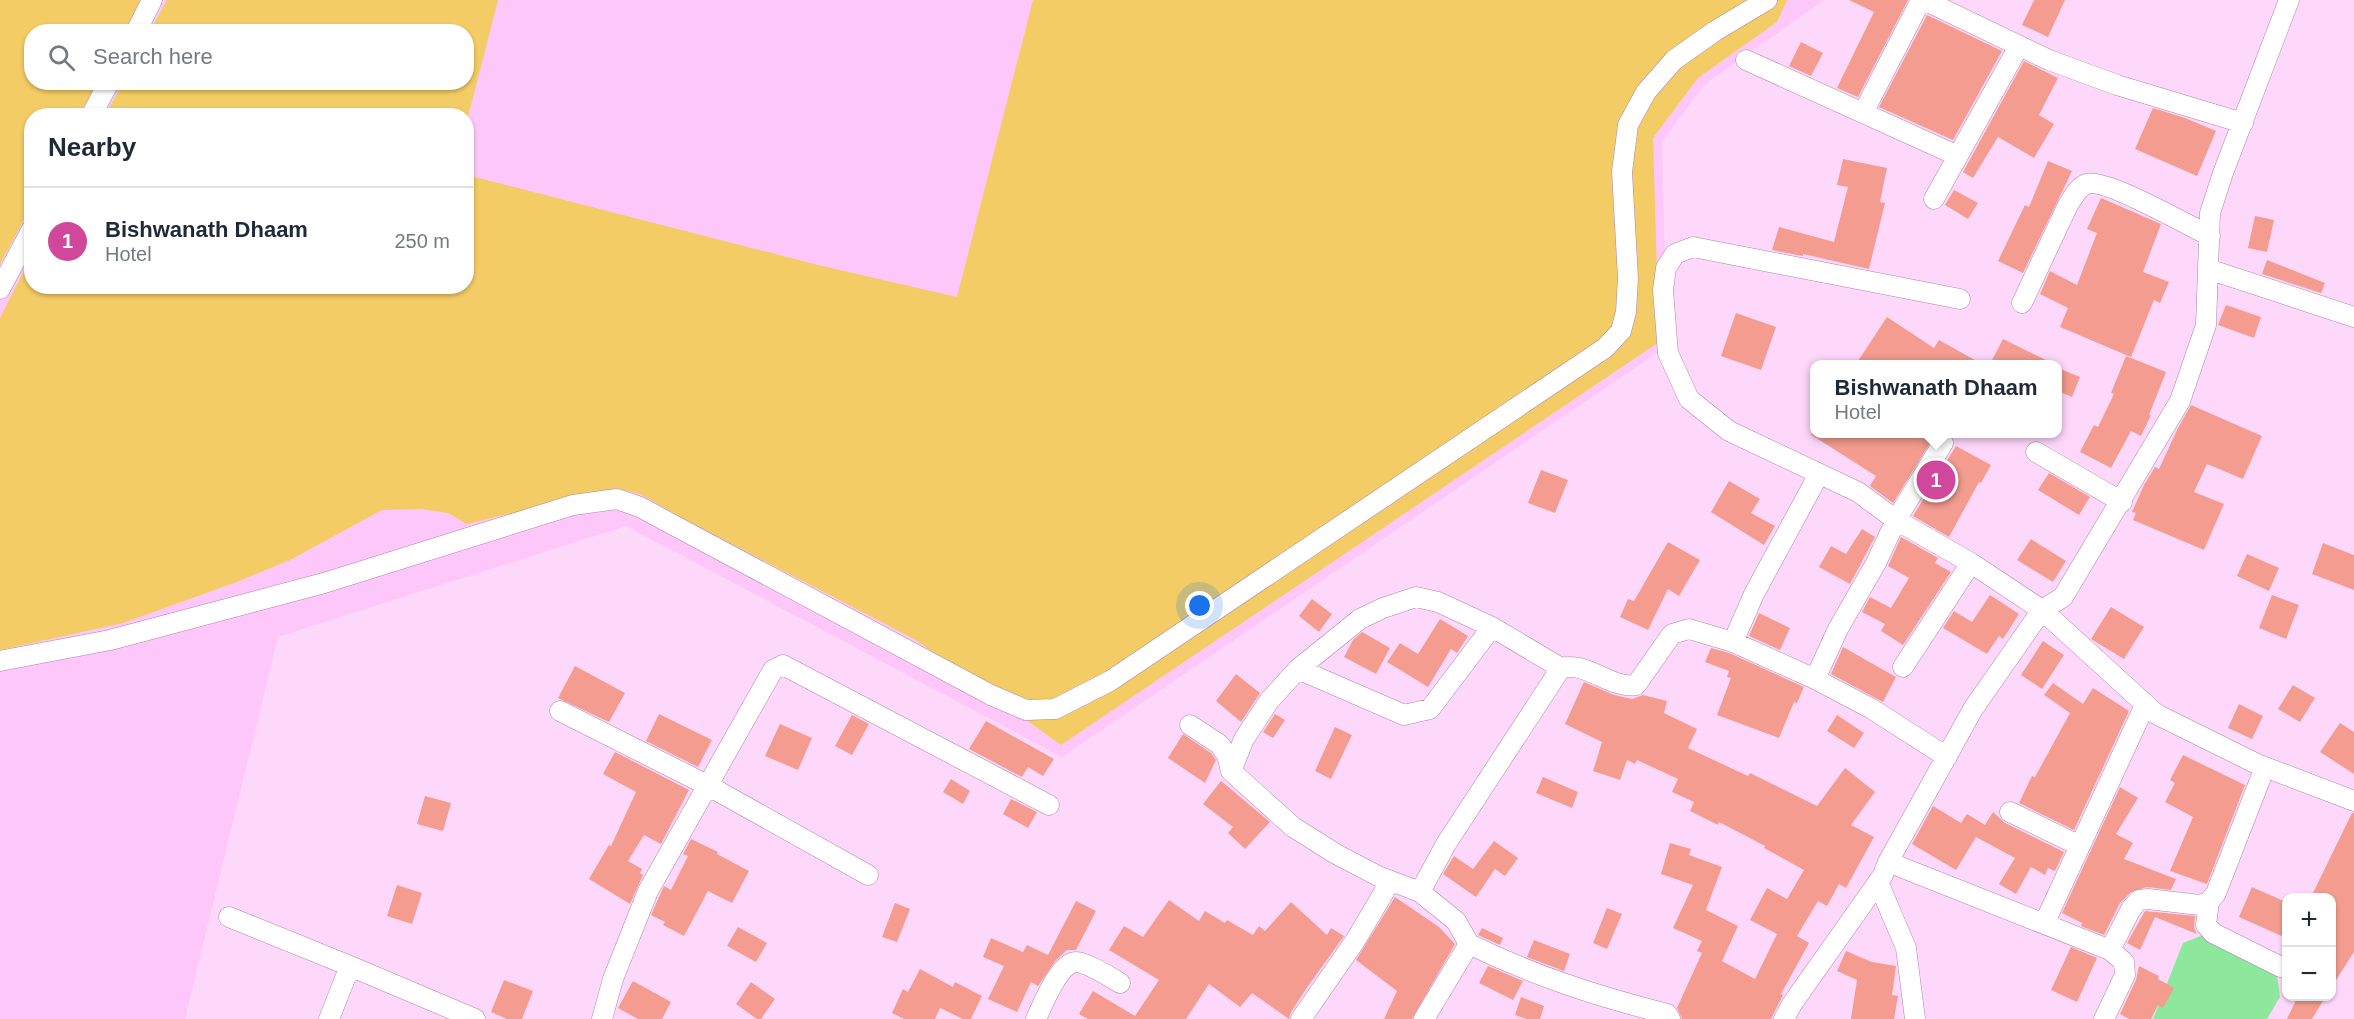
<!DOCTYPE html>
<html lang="en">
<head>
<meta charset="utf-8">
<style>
  body { margin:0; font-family:Helvetica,sans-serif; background:#f6f6f7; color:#1f2937 }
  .controls { position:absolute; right:18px; bottom:18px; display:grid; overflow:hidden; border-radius:12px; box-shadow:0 2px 4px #0004 }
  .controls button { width:54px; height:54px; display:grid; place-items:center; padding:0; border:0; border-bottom:2px solid #e0e1e3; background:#fff; color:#1f2937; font:30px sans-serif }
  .you { position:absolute; left:1200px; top:606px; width:21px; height:21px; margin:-15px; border:4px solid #fff; border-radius:50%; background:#1a73e8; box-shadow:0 0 0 9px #1a73e833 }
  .badge { display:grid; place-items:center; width:39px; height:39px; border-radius:50%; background:#2d9349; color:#fff; font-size:20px; font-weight:700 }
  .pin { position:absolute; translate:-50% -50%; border:3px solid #fff; box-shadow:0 2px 6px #0006 }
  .popup { position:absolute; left:1810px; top:360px; width:252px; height:78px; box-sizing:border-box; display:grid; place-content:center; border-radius:12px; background:#fff; filter:drop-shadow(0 2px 4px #0005); font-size:20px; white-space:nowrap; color:#747a83 }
  .popup b { font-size:22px; color:#1f2937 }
  .popup::after { content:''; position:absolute; left:50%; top:100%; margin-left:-12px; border:12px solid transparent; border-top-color:#fff }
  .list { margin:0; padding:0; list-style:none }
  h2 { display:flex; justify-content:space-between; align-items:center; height:78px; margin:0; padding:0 24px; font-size:26px }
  h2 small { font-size:20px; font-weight:400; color:#747a83 }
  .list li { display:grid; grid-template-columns:39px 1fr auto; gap:18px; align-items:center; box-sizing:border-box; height:108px; padding:0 24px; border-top:2px solid #e0e1e3 }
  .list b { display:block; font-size:22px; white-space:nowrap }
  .list p { margin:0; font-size:20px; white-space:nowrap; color:#747a83 }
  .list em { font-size:20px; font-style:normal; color:#747a83 }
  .icon { flex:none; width:33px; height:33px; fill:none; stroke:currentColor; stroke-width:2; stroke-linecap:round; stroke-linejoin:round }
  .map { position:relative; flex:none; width:2354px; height:1019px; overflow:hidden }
  .search { position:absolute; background:#fff; box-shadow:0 2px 4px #0004; left:24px; top:24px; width:450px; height:66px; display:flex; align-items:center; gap:15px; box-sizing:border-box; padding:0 21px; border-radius:24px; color:#747a83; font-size:22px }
  .panel { position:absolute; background:#fff; box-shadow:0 2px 4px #0004; left:24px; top:108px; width:450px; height:186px; border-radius:24px }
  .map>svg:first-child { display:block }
</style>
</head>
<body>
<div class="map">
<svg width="2354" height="1019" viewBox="0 0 2354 1019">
  <rect width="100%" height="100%" fill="#fed8fb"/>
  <path fill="#fdc7f9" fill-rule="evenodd" d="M0 0H1824L1704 85 1662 142 1667 346 1062 757 626 526 278 637 185 1019H0ZM32 32H466V82H32ZM32 116H466V286H32Z"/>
  <path fill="#f3cc65" d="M0 0H144L129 31 32 32V82L101 83 82 115 32 116 31 207 0 264Z
    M167 0H498L467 121 466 116 105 115 123 83 466 82V32L150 31Z
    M1033 0H1787L1777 22 1698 78 1653 138 1659 342 1061 745 916 640 682 518 640 494 616 488 467 524 448 513 421 509 382 510 290 560 234 583 123 623 0 650V318L31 257 32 286H466L467 175 822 266 957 297Z"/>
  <path fill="#8de79d" d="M2203 935 2276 967 2280 997 2267 1019H2153L2183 943Z"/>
  <path fill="#f39c8f" d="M1849 0H1908L1858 97 1837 88 1874 12Z
    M2034 0H2065L2048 37 2022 25Z
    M1927 15 2002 51 1953 140 1879 107Z
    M1801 42 1823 53 1811 76 1789 66Z
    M2024 61 2058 78 2039 115 2054 124 2034 158 1998 137 1973 178 1963 172Z
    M2153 108 2185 118 2216 131 2197 176 2135 149Z
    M1843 159 1887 168 1880 202 1885 203 1869 269 1803 254V256L1772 250 1779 227 1834 242 1848 187 1837 185Z
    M2048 161 2072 171 2023 273 1998 261 2025 205 2029 207Z
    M1954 190 1978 203 1968 219 1945 205Z
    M2101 198 2161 224 2143 272 2169 282 2160 303 2154 300 2131 357 2060 327 2068 308 2040 294 2050 271 2077 285 2097 233 2087 229Z
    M2255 216 2274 220 2267 252 2248 248Z
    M2267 260 2325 283 2321 293 2262 274Z
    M2226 305 2261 317 2254 338 2218 325Z
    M1736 313 1776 327 1761 370 1721 356Z
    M1887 317 1934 348 1939 340 1982 364H1856Z
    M2003 339 2054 364H1990Z
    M2126 356 2166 372 2149 415H2151L2141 436 2131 431 2111 468 2080 452 2094 425 2098 427 2114 394 2111 393Z
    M2058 368 2080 377 2072 397 2058 391Z
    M2191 405 2262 436 2243 479 2207 464 2194 492 2224 504 2204 550 2133 520 2136 513 2132 512 2144 485 2155 467 2159 469 2178 428Z
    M1810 434H1933L1935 435 1893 503 1870 486 1876 476Z
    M1956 446 1991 465 1981 483 1979 482 1949 537 1913 516Z
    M1541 470 1568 480 1555 513 1528 503Z
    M2049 473 2090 497 2079 515 2038 490Z
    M1729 481 1760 499 1751 513 1775 526 1764 545 1711 512Z
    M1862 529 1875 537 1850 584 1819 567 1831 546 1846 554Z
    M1901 537 1938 558 1935 563 1951 572 1903 645 1881 631 1885 624 1862 612 1870 597 1891 608 1909 578 1888 566Z
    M2031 539 2066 561 2053 582 2017 560Z
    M1668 542 1700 560 1679 596 1668 589 1648 630 1620 617 1628 599 1634 601Z
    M2323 543 2354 555V590L2312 574Z
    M2247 554 2279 568 2269 591 2237 576Z
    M1990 595 2019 614 2003 639 1999 636 1987 654 1943 628 1954 611 1972 622Z
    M2272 595 2299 605 2286 639 2259 628Z
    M1312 599 1332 614 1319 632 1299 616Z
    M2111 607 2144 627 2124 659 2091 639Z
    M1759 613 1790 628 1780 650 1749 636Z
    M1440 619 1468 636 1457 653 1451 649 1428 687 1387 662 1400 643 1418 654Z
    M1362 632 1390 648 1376 674 1344 657 1353 640Z
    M2043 641 2064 655 2042 689 2021 675Z
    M1843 647 1896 677 1883 702 1831 674Z
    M1711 648 1729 653 1804 687 1797 703 1794 702 1779 738 1717 715 1731 678 1727 677 1729 671 1705 662Z
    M575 666 625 693 609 722 558 698Z
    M1236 674 1260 693 1241 722 1216 701Z
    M1584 682 1614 695 1632 699 1643 695 1667 701 1664 713 1697 729 1688 748 1748 776 1750 773 1817 806 1845 768 1875 792 1851 825 1874 837 1846 888 1839 884 1827 906 1818 901 1797 936 1809 943 1781 994 1783 995 1771 1019H1682L1677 1008 1702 953 1697 951 1702 941 1673 928 1693 885 1661 874 1670 843 1691 849 1689 855 1722 867 1706 910 1738 926 1722 961 1755 979 1777 934 1750 920 1767 888 1787 899 1804 870 1764 848 1765 846 1719 822 1718 825 1690 811 1694 802 1672 792 1678 779 1637 760 1635 764 1627 760 1620 780 1593 771 1602 742 1565 724Z
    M2053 683 2083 704 2093 688 2129 711 2074 830 2019 803 2032 776 2035 777 2070 713 2044 695Z
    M2293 685 2315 698 2300 722 2278 709Z
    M2239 704 2263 716 2252 739 2228 728Z
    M659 714 712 740 698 767 646 741Z
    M1275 714 1285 720 1273 738 1263 732Z
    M852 715 869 724 852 755 835 746Z
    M1837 715 1864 733 1854 748 1827 731Z
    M986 721 1054 759 1043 776 1028 767 1022 777 969 749Z
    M2340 723 2354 732V774L2320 752Z
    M780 724 812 738 798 770 765 756Z
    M1335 727 1352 735 1331 779 1315 771Z
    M1183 734 1211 753 1216 760 1205 783 1168 758Z
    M615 752 689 790 661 844 644 835 628 861 642 869 640 873 643 875 630 904 589 879 609 845 611 846 636 792 603 774Z
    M2183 755 2245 785 2207 884 2170 871 2193 817 2165 802 2175 783 2170 780Z
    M1543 777 1578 792 1572 808 1536 793Z
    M951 779 970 791 963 804 943 792Z
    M1221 781 1270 822 1245 849 1228 833 1233 827 1203 804Z
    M2120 787 2138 798 2116 834 2133 843 2124 859 2176 879 2171 890 2147 887 2131 892 2120 903 2104 935 2081 926 2082 923 2062 913Z
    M425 796 451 803 443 831 417 824Z
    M1011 799 1037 812 1028 828 1003 814Z
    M1933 806 1961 823 1967 814 1985 825 1993 812 2005 823 2064 852 2055 871 2048 868 2045 875 2031 867 2016 894 1999 884 2015 858 1976 837 1956 870 1912 844Z
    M2352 813H2354V952L2331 988V897H2311Z
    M691 839 718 852 717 854 749 871 732 903 708 891 684 936 663 925 665 922 651 915 664 886 671 890 688 856 683 854Z
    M1494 841 1518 858 1505 876 1495 869 1476 897 1443 874 1454 856 1473 869Z
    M397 885 422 893 412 924 387 916Z
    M2252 887 2286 902V938L2239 917Z
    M1395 897 1439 927 1455 944 1412 1019H1384L1397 991 1356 960Z
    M1169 900 1199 921 1205 911 1225 923 1227 920 1253 935 1259 926 1265 931 1291 902 1327 935 1331 928 1344 936 1306 989 1291 1012 1289 1019 1252 993 1240 1007 1209 984 1186 1019H1088L1079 1014 1093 991 1135 1016 1159 980 1109 950 1124 926 1143 937Z
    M1076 901 1096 911 1076 950H1067L1056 960 1038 986 1031 982 1017 1012 988 999 1004 966 983 957 991 938 1023 952 1027 945 1048 955Z
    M895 903 910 909 897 942 882 937Z
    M1607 908 1622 914 1607 949 1593 943Z
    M2145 911 2195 916 2194 928 2197 934 2155 917 2140 950 2127 943Z
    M738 927 767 943 756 962 727 946Z
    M1482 928 1503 938 1500 945 1478 935Z
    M1534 940 1570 954 1564 971 1527 957Z
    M2071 947 2097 958 2077 1002 2051 990Z
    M1846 951 1872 962 1896 966 1892 995 1898 996 1894 1019H1851L1857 980 1837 971Z
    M1488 966 1523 981 1513 1000 1479 983Z
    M2139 966 2159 976 2158 979 2174 988 2163 1008 2158 1005 2151 1019H2129L2120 1014 2136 980Z
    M920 969 953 987 955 982 982 996 971 1019H963L940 1008 935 1019H904L892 1013 903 989 908 992Z
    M504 980 533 991 522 1019H507L491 1012Z
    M633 981 671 1002 662 1019H638L618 1008Z
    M751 982 775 999 761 1019H757L736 1004Z
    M2298 996H2326L2312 1019H2287Z
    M1521 997 1544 1006 1540 1019H1527L1515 1015Z"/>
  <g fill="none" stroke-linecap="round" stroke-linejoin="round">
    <defs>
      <path id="minor" d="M1924 0 2049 60 2117 85 2243 123
        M136 32 152 0
        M1746 60 1958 156
        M1863 113 1921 0
        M91 116 109 82
        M1934 199 2019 46
        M2208 269 2354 317
        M0 289 32 229
        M1960 299 1693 247 1675 254 1666 268 1663 290 1668 353 1689 399 1729 431 1858 492 1896 520 1971 563 2042 610 2156 714 2257 764 2354 801
        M2022 303 2068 205C2073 198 2078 187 2086 184 2104 177 2189 226 2210 236
        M2036 452 2122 502
        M1733 642 1754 594 1819 474
        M0 661 110 640 324 583 573 505 617 499 640 507 664 520 991 695 1026 710 1055 709 1110 681 1605 348 1621 331 1626 312 1628 278 1622 172 1628 125 1646 92 1674 60 1715 31 1767 0
        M1903 667 1971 563
        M1298 669 1404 715 1430 709 1492 627 1561 668
        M1815 679 1838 629 1876 563 1896 520 1943 443
        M560 711 707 785 868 875
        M1190 725 1219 744 1227 755 1231 771 1293 827 1336 854 1378 876 1420 892 1456 921 1469 944
        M1231 771 1244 739 1269 701 1298 669 1360 619 1383 608 1416 597 1438 602 1492 627
        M2010 812 2080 846
        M1888 862 2110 950 2124 962 2125 975 2104 1019
        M1878 882 1906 948 1915 1019
        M1420 892 1446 844 1561 668C1587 661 1610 689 1636 685L1672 634 1689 629 1733 642 1815 679 1872 709 1947 757
        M2209 902 2206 925 2213 933 2281 967
        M229 917 350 966
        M2044 924 2145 705
        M2110 950 2131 909 2139 900 2148 899 2200 905 2209 902 2216 893 2265 767
        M329 1019 350 966 475 1019
        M602 1019 613 979 648 891 773 670 783 665 1049 805
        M1036 1019C1042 1006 1060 961 1076 962 1086 962 1110 977 1120 983
        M1301 1019 1355 941 1390 882
        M1424 1019 1469 944C1535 976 1596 996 1667 1014L1670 1019
        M1784 1019 1792 1004 1883 875 1888 862 1973 709 2042 610 2063 597 2180 401 2206 325 2210 213 2223 173 2289 0"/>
    </defs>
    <use href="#minor" stroke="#af83ac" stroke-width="21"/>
    <use href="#minor" stroke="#fff" stroke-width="20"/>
  </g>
</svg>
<div class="controls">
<button>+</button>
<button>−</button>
</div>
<div class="you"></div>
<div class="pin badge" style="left:1936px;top:480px;background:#d1479c">1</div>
<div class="popup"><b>Bishwanath Dhaam</b>Hotel</div>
<div class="search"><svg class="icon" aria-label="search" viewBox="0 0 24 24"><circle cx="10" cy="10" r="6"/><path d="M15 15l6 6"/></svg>Search here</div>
<section class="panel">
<h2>Nearby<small></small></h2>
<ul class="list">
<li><span class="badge" style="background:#d1479c">1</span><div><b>Bishwanath Dhaam</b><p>Hotel</p></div><em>250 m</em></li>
</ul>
</section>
</div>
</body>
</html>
